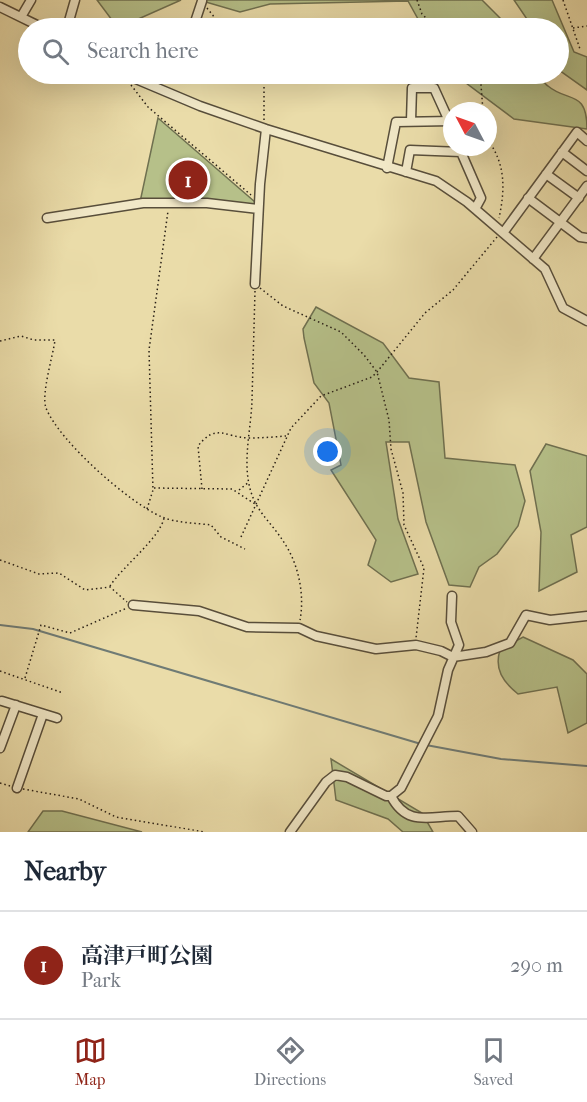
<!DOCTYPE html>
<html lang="en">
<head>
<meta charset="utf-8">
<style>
  body { margin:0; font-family:"IM FELL French Canon","Noto Serif JP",serif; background:#f6f6f7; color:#1f2937 }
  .compass { position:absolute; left:443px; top:102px; width:54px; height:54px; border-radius:50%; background:#fff; box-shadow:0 6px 24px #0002; rotate:311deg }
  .you { position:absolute; left:328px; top:452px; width:21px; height:21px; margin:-15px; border:4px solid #fff; border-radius:50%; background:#1a73e8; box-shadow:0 0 0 9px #1a73e833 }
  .badge { display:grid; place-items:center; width:39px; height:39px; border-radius:50%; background:#8f2418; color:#fff; font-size:20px; font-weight:700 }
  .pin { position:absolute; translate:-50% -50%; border:3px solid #fff; box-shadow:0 2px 6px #0006 }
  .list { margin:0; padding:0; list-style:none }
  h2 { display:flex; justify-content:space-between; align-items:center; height:78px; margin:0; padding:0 24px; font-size:26px }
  h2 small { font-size:20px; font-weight:400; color:#747a83 }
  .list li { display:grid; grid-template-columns:39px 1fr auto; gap:18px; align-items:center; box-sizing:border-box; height:108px; padding:0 24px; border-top:2px solid #e0e1e3 }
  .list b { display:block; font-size:22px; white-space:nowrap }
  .list p { margin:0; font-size:20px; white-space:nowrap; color:#747a83 }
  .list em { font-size:20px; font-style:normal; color:#747a83 }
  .icon { flex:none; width:33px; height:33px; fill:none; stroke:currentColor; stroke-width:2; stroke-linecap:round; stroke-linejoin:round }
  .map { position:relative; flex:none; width:587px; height:832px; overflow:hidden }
  .search { position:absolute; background:#fff; box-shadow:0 6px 24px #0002; left:18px; right:18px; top:18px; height:66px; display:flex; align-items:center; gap:15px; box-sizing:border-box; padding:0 21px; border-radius:33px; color:#747a83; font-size:22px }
  .sheet { height:186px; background:#fff }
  nav { display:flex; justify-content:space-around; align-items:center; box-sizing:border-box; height:84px; border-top:2px solid #e0e1e3; background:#fff; font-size:16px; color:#747a83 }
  nav a { display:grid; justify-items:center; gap:3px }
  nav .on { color:#8f2418 }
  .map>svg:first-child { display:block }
</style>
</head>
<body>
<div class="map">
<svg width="587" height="832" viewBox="0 0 587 832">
  <rect width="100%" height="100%" fill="#eadca9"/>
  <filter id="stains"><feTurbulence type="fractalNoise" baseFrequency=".00333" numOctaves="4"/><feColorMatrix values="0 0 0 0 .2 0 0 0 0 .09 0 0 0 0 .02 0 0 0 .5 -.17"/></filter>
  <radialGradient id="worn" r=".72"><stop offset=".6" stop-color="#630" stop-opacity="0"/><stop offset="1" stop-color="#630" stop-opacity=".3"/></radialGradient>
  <path fill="#b6c089" stroke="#6f7050" stroke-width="1.5" d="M97 0H181L118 28Z
    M199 0H482L510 28H423L408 1 270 4 240 12Z
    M514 0H552L574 52 587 57V90L559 70 558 28H533Z
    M454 74H540C542 77 544 84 548 86 568 103 587 89 587 129L514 119Z
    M158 118 255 202 254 208 140 202Z
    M316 307 383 343 409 378 439 382 445 458 515 465 525 501 518 526 497 554 479 567 470 587 449 585 426 522 409 442H386L398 519 418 574 391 582 368 565 376 540 331 470 341 465 329 403 314 383 304 338 303 329Z
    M546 444 587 456V527L571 535 577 572 539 591 541 532 530 471Z
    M523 637 573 660 587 674V723L568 733 557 687 518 694C503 682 494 669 500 650Z
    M331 759 422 813 433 832H403L388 819 336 800Z
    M43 811H62L142 832H28Z"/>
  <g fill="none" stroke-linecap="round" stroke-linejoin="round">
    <path stroke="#6f7b75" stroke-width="2" d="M0 625 33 629 421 744
      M426 745 501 759 587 766"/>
    <defs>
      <path id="minor" d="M0 7 43 28
        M21 17 31 0
        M67 28 75 0
        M193 28 202 1
        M124 74 200 106 266 129 436 181 467 202 545 269 563 308 587 321
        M255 74 261 76
        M148 84 151 74
        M411 121 412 88H434L449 121
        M562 152 587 171
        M387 168 396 122 452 121
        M406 172 410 150 461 152 481 198 475 209
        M546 174 579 198
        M528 198 580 237 587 238
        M47 218 143 203H207L258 209
        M503 233 577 132 587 141
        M533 259 587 186
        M255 284 260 184 266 129
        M133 605 199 611 247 627 299 628 316 636 376 649 416 645 441 651 453 657 486 652 510 643 526 615 550 620 587 616
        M2 701 57 718
        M0 748 16 705
        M17 788 43 714
        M391 796C407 827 429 816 458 816L472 832
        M290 832 326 782 335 775 347 777 386 796H391L401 788 438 716 448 670 459 645 451 622 452 596"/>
    </defs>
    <use href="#minor" stroke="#584e3b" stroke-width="11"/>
    <path stroke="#281f16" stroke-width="1.5" stroke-dasharray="1.5 3" stroke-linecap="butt" d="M417 0 422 14 436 28
      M563 0 580 49
      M207 8 223 28
      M220 23 253 20
      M573 28 587 26
      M472 74 481 85 483 111
      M131 85 148 107 251 195
      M264 120V83
      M488 140C506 165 505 190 499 218
      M260 288 283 306 341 332 364 355 377 372 389 420 391 449 403 493 404 525 424 568 416 638
      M255 291C254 327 253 364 252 400 251 434 239 472 256 504 263 517 275 528 283 541 298 562 305 594 300 620
      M0 341 21 336 34 340H55C53 356 41 394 46 408 59 441 129 503 162 517 176 523 196 523 211 525L221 537 245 549
      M154 488 232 489 255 504
      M202 489 198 446C216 423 225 437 248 438 261 438 274 437 286 436
      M239 490 249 482
      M147 509 153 490 149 350 168 211
      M241 537 291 428 321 396 372 377 377 372 425 313 453 290 497 237
      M0 560 39 574 59 573 85 590 110 587 127 602
      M110 586C123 566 160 538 164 518
      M0 671 63 693
      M25 678 41 625 70 633 127 608
      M0 783 10 786
      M23 789 79 799 116 817 205 832"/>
    <use href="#minor" stroke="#f1e8c7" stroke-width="8"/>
  </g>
  <rect width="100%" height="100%" filter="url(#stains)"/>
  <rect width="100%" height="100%" fill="url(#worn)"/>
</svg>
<svg class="compass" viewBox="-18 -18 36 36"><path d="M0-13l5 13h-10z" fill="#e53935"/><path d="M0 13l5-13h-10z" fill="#747a83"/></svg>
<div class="you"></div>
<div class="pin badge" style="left:188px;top:180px">1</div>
<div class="search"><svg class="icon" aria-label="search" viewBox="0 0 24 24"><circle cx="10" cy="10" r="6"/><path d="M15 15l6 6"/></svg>Search here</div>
</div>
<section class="sheet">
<h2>Nearby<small></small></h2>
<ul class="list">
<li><span class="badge">1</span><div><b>高津戸町公園</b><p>Park</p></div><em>290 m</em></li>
</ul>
</section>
<nav>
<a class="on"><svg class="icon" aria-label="map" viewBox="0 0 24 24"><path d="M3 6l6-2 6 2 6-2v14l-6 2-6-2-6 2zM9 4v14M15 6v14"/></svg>Map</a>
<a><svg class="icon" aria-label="directions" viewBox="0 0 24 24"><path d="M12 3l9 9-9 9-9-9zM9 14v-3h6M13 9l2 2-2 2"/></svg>Directions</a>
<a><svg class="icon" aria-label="saved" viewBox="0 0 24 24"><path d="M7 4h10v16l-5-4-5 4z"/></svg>Saved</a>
</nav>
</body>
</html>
